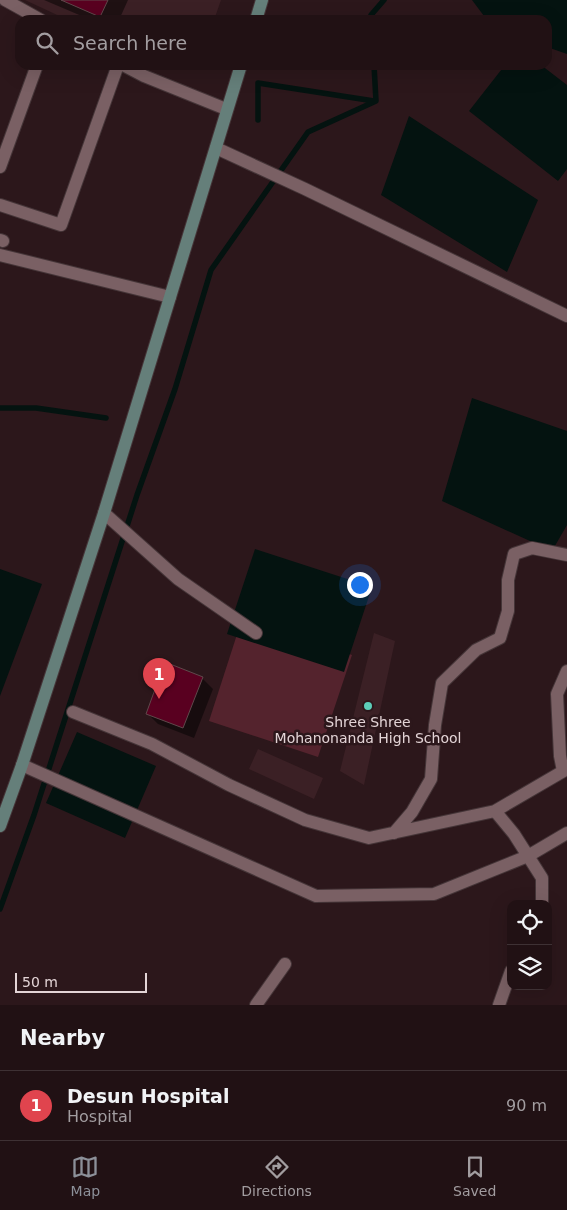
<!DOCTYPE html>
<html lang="en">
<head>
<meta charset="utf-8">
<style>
  body { margin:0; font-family:"DejaVu Sans",sans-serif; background:#291a1d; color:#f1f3f6 }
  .controls { position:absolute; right:15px; bottom:15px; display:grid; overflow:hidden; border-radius:10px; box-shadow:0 5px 20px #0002 }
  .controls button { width:45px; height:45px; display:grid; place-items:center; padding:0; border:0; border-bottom:1px solid #3e3134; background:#211114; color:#f1f3f6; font:25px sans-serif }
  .scale { position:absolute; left:15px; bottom:12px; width:132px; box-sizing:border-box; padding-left:5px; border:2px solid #e3d4d6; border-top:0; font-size:14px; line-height:18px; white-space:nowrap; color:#e3d4d6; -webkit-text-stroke:4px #2c171b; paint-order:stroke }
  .you { position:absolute; left:359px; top:584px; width:18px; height:18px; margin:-12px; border:4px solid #fff; border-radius:50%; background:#1a73e8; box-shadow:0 0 0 8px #1a73e833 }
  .badge { display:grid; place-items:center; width:32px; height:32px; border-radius:50%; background:#8c9099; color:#fff; font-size:16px; font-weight:700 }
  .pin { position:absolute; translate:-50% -41px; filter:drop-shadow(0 1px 2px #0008) }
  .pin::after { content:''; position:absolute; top:26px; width:18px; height:15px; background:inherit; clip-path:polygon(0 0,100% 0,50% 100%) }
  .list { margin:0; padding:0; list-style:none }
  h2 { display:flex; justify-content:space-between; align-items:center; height:65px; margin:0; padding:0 20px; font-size:21px }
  h2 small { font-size:16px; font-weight:400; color:#a29da0 }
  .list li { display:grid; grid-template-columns:32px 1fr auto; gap:15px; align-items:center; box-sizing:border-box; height:70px; padding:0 20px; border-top:1px solid #3e3134 }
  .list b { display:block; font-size:19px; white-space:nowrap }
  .list p { margin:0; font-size:16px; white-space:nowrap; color:#a29da0 }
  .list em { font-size:16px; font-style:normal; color:#a29da0 }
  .icon { flex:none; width:28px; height:28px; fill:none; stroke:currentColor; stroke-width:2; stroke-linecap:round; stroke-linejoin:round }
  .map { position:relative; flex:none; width:567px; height:1005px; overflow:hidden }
  .search { position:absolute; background:#211114; box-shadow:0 5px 20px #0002; left:15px; right:15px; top:15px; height:55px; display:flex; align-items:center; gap:12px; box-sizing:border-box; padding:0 18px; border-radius:15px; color:#a29da0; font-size:19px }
  .sheet { height:135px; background:#211114 }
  nav { display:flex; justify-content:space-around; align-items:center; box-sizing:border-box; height:70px; border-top:1px solid #3e3134; background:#211114; font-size:14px; color:#a29da0 }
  nav a { display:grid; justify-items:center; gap:2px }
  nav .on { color:#8c9099 }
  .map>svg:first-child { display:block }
</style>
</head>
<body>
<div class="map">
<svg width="567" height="1005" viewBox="0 0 567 1005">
  <rect width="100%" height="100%" fill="#2c171b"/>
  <path fill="#3b2025" d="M25 0H221L214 20H68Z
    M374 633 395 641 364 785 340 771Z
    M258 749 323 778 314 799 249 769Z"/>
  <path fill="#54232d" d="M242 619 352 655 318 757 209 721Z"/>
  <path fill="#041310" d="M472 0H567V54L547 47V20H487Z
    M505 65H541L567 85V169L558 181 469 111Z
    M409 116 538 200 507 272 381 195Z
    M472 398 567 431V525L552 551 442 501Z
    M255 549 372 587 344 672 227 634Z
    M0 569 42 584 0 696Z
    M77 732 156 766 125 838 46 803Z"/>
  <path fill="#0007" d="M44 0H128L119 20H91Z
    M202 678 213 689 194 738 158 724 147 713Z"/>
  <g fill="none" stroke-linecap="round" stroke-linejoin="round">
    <path stroke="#041310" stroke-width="5.5" d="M371 20V15L384 0
      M258 120V83L374 101
      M0 408H36L106 418
      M0 909 34 815 137 495 175 389 211 270 308 132 376 101 374 65"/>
  </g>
  <path fill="#590020" stroke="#60484b" d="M61 0H108L100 17Z
    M165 662 203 677 183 728 146 714Z"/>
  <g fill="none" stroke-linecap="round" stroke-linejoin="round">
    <defs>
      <path id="minor" d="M216 148 305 189 567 316
        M0 167 37 65
        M0 205 61 225 118 65
        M0 240 3 241
        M0 255 170 297
        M104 513 178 579 256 633
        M73 712 152 744 229 785 305 820 369 838 495 811 567 769
        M22 765 316 896 434 894 528 856 567 833
        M563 771 560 756 557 694 567 671
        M495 811 514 834 542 878V904
        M394 833 412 812 431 779 435 725 442 683 476 650 500 638 508 611V580L514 554 532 548 567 555
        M256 1005 285 964
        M499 1005 511 971"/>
      <path id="tertiary" d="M5 0 41 20
        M123 65 144 76 226 109"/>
      <path id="secondary" d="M256 20 262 0
        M0 826 22 765 104 513 241 65"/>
    </defs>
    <use href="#minor" stroke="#453538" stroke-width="14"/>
    <use href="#tertiary" stroke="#453538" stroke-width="14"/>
    <use href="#secondary" stroke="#453538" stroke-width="14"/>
    <use href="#minor" stroke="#7a6064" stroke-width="12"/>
    <use href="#tertiary" stroke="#7a6064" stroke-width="12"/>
    <use href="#secondary" stroke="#657f7a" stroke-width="12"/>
  </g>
  <circle fill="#5dceb9" stroke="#2c171b" stroke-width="2" cx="368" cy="706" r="5"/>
  <g text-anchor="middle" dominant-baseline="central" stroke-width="5" stroke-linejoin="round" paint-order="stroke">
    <g font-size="14" fill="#e3d4d6" stroke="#2c171b">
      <text x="368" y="722">Shree Shree<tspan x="368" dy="16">Mohanonanda High School</tspan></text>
    </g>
  </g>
</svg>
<div class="controls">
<button><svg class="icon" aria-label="locate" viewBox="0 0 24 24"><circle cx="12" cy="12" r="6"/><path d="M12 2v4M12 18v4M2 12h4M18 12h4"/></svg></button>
<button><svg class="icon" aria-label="layers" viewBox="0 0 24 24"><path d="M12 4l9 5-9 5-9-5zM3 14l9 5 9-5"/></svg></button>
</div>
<div class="scale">50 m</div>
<div class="you"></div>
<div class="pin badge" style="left:159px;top:699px;background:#e0444e">1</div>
<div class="search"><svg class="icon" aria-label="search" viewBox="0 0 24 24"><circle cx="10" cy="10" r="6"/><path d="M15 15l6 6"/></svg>Search here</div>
</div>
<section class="sheet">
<h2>Nearby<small></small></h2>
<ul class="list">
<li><span class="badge" style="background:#e0444e">1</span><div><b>Desun Hospital</b><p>Hospital</p></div><em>90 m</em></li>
</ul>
</section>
<nav>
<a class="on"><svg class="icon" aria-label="map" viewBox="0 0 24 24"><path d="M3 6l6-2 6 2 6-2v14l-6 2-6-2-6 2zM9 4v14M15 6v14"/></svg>Map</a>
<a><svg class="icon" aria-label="directions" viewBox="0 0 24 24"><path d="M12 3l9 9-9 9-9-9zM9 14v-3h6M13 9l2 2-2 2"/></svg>Directions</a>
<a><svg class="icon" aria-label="saved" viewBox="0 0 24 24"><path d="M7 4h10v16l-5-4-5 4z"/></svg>Saved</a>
</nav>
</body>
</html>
